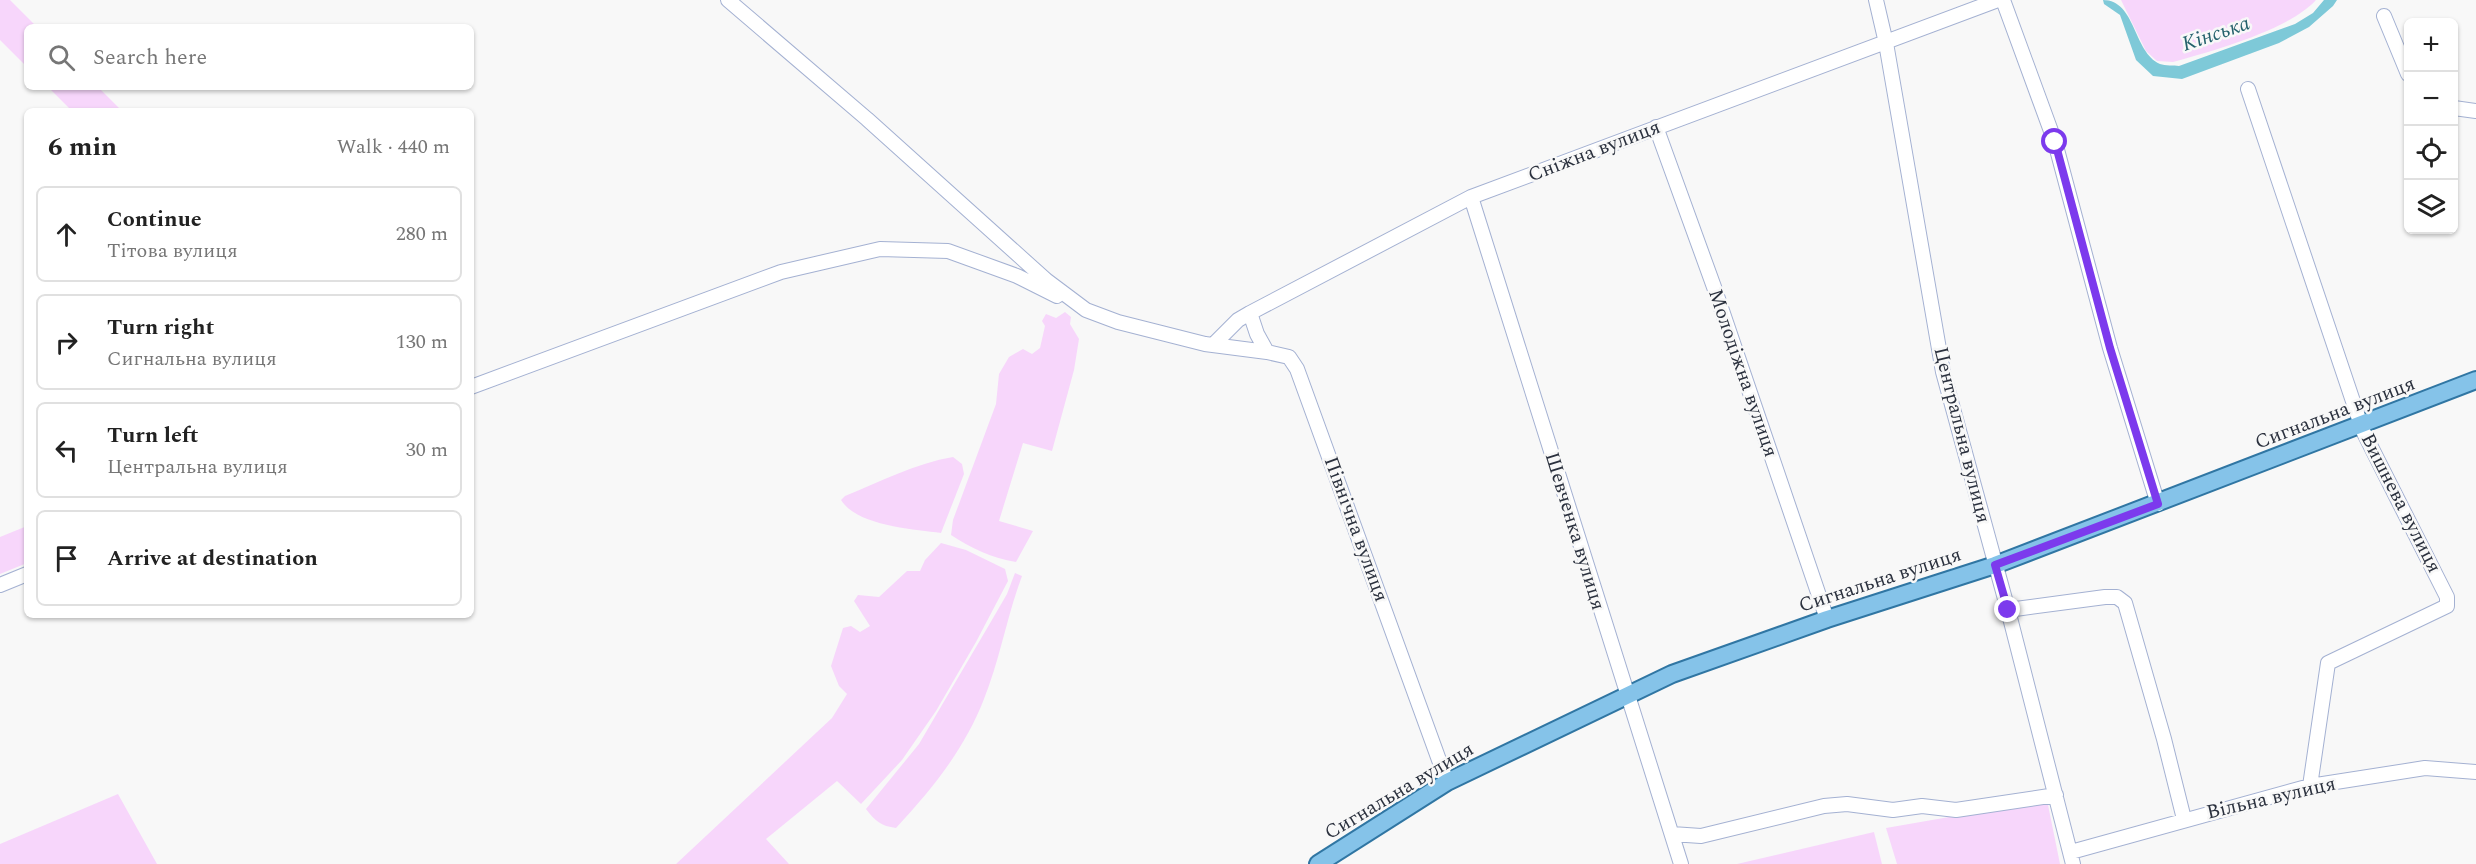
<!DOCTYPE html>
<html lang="en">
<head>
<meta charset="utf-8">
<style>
  body { margin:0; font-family:Spectral,serif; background:#f2f2f2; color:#222 }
  .controls { position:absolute; right:18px; top:18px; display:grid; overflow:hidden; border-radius:9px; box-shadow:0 2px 4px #0004 }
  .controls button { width:54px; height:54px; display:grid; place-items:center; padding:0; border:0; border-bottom:2px solid #e0e0e0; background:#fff; color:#222; font:30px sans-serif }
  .stop { position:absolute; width:18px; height:18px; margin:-14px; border:4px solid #7c3aed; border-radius:50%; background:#fff }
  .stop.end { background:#7c3aed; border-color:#fff; box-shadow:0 2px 6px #0008 }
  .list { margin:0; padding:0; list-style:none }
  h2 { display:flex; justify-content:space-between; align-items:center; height:78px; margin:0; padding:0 24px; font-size:26px }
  h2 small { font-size:20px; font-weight:400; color:#767676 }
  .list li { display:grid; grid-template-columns:39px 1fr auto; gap:18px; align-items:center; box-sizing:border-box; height:96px; margin:0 12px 12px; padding:0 12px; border:2px solid #e0e0e0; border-radius:9px }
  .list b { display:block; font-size:22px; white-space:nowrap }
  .list p { margin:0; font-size:20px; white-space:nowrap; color:#767676 }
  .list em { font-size:20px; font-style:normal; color:#767676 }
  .icon { flex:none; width:33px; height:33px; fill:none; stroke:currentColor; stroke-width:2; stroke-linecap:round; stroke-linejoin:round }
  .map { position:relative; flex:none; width:2476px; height:864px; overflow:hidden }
  .search { position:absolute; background:#fff; box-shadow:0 2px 4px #0004; left:24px; top:24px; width:450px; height:66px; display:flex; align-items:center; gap:15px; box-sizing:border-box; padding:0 21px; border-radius:9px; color:#767676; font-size:22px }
  .panel { position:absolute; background:#fff; box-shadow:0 2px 4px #0004; left:24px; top:108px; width:450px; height:510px; border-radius:9px }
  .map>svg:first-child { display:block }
</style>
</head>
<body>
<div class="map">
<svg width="2476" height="864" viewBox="0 0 2476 864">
  <rect width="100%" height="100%" fill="#f8f8f8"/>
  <path fill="#f7d6fb" d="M0 0H10L37 27H27V67L0 40Z
    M2121 0H2316C2289 30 2212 51 2173 62L2157 61 2146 51Z
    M48 87H98L122 111H72Z
    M1065 312 1071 317 1070 324 1079 339 1074 370 1052 451 1023 443 999 521 1033 531 1016 562C992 558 971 548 951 535L953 520 996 404 999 374 1009 357 1023 349 1032 354 1040 348 1045 326 1042 321 1046 314 1056 318Z
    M953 457 962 464 964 474 941 533C913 529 857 526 841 500L845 496C880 482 916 463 953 457Z
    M27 526V563L0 574V537Z
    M941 543 966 550 1005 569 1008 581 976 642 936 711 902 760 861 804 837 781 766 839 789 864H676L832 718 847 694 839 686 831 666 843 628 851 626 860 632 870 626 854 601 858 595 879 597 907 571H920L925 560Z
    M1015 573 1022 576C1007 616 1000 659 984 699 964 750 933 788 896 828 881 826 875 821 866 809L919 744 989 625 1007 594Z
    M118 794 157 864H0V844Z
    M2047 800 2060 864H1897L1886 828Z
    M1874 832 1882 864H1737Z"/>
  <path fill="#7ec9d8" d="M2103 0C2136 0 2133 52 2160 64 2165 66 2174 65 2179 66L2295 24 2313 13 2324 0H2337L2333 6 2309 27 2279 43 2182 79 2153 76 2136 60 2120 15 2104 4Z"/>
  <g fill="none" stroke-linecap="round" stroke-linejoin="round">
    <defs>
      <path id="minor" d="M728 0 867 119 1046 280 1086 310 1118 322 1205 344 1267 352 1289 357 1297 369 1447 782
        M1876 0 1886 43 1943 372 2008 610 2073 864
        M2003 0 2055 142 2110 348 2158 504
        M2384 16 2408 74
        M2248 89 2363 431 2447 597V606L2328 663 2310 786
        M2454 108 2476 111
        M1656 127 1714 287 1827 619
        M1471 197 1681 864
        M1250 313 1257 334 1267 352
        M1213 345 1238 320 1250 313 1471 197 1998 0
        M471 387 781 272 880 249 948 251 1017 276 1057 296
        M0 585 27 574
        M2008 610 2105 597H2117L2125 603 2164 739 2184 819
        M1672 834 1701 836 1824 806 1847 804 1893 810 1922 806 1956 810 2056 795
        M2071 852 2310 786 2425 768 2476 772"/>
      <path id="major" d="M1318 864 1447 782 1672 674 1827 619 1995 565 2476 380"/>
    </defs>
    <use href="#minor" stroke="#a4b1d2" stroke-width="16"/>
    <use href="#major" stroke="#3076a3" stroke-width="20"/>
    <use href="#minor" stroke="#fff" stroke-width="14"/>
    <use href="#major" stroke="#85c3e9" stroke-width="16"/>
  </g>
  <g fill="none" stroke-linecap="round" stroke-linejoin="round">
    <path stroke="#7c3aed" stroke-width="8" d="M2008 610 1995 565 2158 504 2110 348 2055 142"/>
  </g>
  <g text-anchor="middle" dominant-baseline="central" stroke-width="5" stroke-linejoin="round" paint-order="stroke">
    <g font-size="20" fill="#2b313e" stroke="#f8f8f8">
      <text transform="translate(1594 151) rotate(-21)">Сніжна вулиця</text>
      <text transform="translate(1743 373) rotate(71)">Молодіжна вулиця</text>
      <text transform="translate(2335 413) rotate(-21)">Сигнальна вулиця</text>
      <text transform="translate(1962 435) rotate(76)">Центральна вулиця</text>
      <text transform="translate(2401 503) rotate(63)">Вишнева вулиця</text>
      <text transform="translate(1356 529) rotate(70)">Північна вулиця</text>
      <text transform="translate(1575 531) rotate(73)">Шевченка вулиця</text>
      <text transform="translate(1880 580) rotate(-18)">Сигнальна вулиця</text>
      <text transform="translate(1399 791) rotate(-31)">Сигнальна вулиця</text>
      <text transform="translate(2271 798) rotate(-13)">Вільна вулиця</text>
    </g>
    <g font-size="21" font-style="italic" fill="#24616c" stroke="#f8f8f8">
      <text transform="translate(2216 34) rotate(-19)">Кінська</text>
    </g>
  </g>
</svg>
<div class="controls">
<button>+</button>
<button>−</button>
<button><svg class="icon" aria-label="locate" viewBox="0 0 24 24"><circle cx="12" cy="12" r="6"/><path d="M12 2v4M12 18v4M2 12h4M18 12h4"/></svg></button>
<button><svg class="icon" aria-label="layers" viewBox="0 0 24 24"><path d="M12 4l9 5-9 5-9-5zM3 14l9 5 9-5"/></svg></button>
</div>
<div class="stop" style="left:2055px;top:142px"></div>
<div class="stop end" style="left:2008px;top:610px"></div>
<div class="search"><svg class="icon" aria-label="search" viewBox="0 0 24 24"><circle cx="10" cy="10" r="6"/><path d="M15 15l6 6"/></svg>Search here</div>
<section class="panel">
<h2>6 min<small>Walk · 440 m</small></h2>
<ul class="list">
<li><svg class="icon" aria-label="ahead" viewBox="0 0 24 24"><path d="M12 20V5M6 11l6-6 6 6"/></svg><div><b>Continue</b><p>Тітова вулиця</p></div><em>280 m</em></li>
<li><svg class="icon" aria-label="right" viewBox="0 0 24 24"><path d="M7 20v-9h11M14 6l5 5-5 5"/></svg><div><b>Turn right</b><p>Сигнальна вулиця</p></div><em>130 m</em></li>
<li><svg class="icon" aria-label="left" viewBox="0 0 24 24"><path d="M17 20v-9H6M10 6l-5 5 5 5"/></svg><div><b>Turn left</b><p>Центральна вулиця</p></div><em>30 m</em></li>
<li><svg class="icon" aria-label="arrive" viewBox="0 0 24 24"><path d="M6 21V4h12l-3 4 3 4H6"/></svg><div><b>Arrive at destination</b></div></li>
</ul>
</section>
</div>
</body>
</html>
